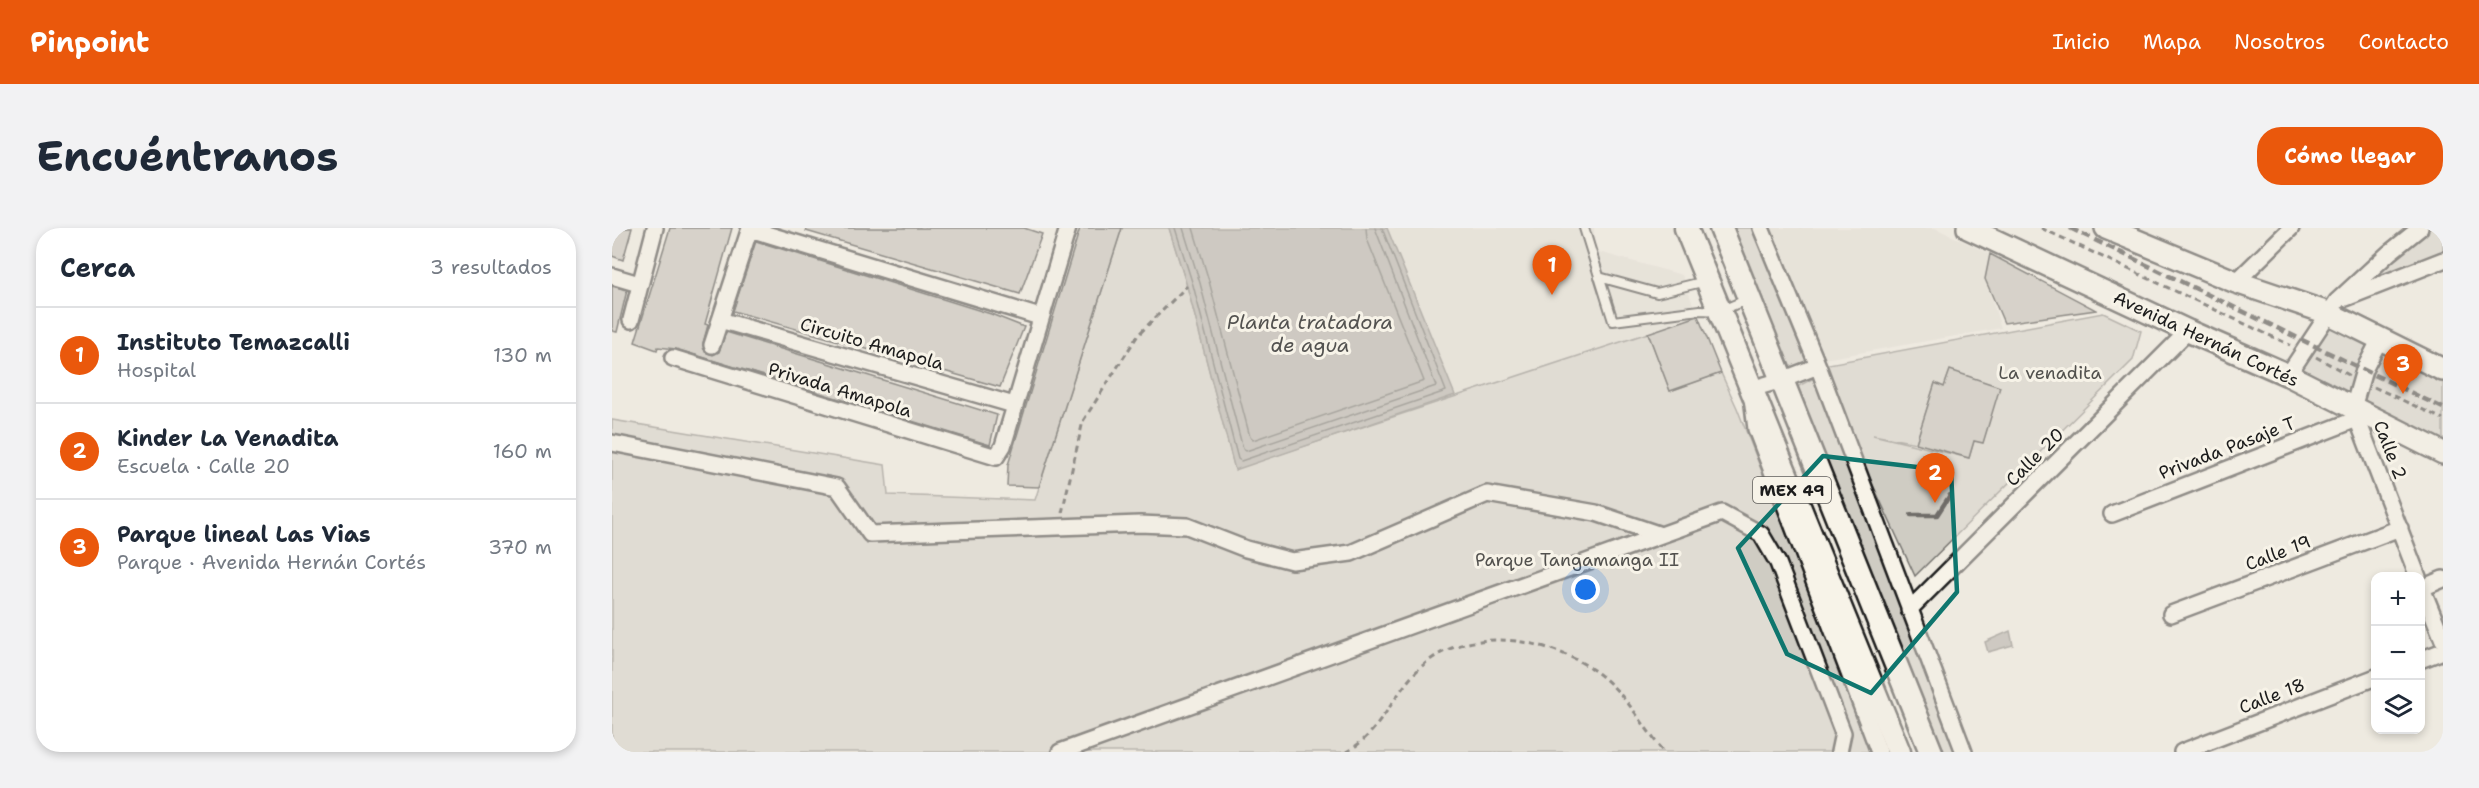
<!DOCTYPE html>
<html lang="es">
<head>
<meta charset="utf-8">
<style>
  body { margin:0; font-family:"Shantell Sans",sans-serif; background:#f2f2f3; color:#1f2937 }
  .controls { position:absolute; right:18px; bottom:18px; display:grid; overflow:hidden; border-radius:12px; box-shadow:0 3px 9px #0003 }
  .controls button { width:54px; height:54px; display:grid; place-items:center; padding:0; border:0; border-bottom:2px solid #e0e1e3; background:#fff; color:#1f2937; font:30px sans-serif }
  .you { position:absolute; left:974px; top:362px; width:21px; height:21px; margin:-15px; border:4px solid #fff; border-radius:50%; background:#1a73e8; box-shadow:0 0 0 9px #1a73e833 }
  .badge { display:grid; place-items:center; width:39px; height:39px; border-radius:50%; background:#ea580c; color:#fff; font-size:20px; font-weight:700 }
  .pin { position:absolute; translate:-50% -50px; filter:drop-shadow(0 2px 3px #0008) }
  .pin::after { content:''; position:absolute; top:32px; width:21px; height:18px; background:inherit; clip-path:polygon(0 0,100% 0,50% 100%) }
  .list { margin:0; padding:0; list-style:none }
  h2 { display:flex; justify-content:space-between; align-items:center; height:78px; margin:0; padding:0 24px; font-size:26px }
  h2 small { font-size:20px; font-weight:400; color:#747a83 }
  .list li { display:grid; grid-template-columns:39px 1fr auto; gap:18px; align-items:center; box-sizing:border-box; height:96px; padding:0 24px; border-top:2px solid #e0e1e3 }
  .list b { display:block; font-size:22px; white-space:nowrap }
  .list p { margin:0; font-size:20px; white-space:nowrap; color:#747a83 }
  .list em { font-size:20px; font-style:normal; color:#747a83 }
  .icon { flex:none; width:33px; height:33px; fill:none; stroke:currentColor; stroke-width:2; stroke-linecap:round; stroke-linejoin:round }
  .map { position:relative; flex:none; width:1831px; height:524px; overflow:hidden; border-radius:24px }
  header { display:flex; align-items:center; gap:36px; box-sizing:border-box; height:84px; padding:0 30px; background:#ea580c; color:#fff }
  header strong { font-size:28px }
  nav { display:flex; gap:33px; margin-inline-start:auto; font-size:21px }
  .intro { display:flex; align-items:center; justify-content:space-between; box-sizing:border-box; height:144px; padding:0 36px }
  h1 { margin:0; font-size:42px }
  .button { padding:15px 27px; border-radius:24px; background:#ea580c; color:#fff; font-size:21px; font-weight:700 }
  main { display:flex; gap:36px; padding:0 36px }
  aside { flex:1; background:#fff; border-radius:24px; box-shadow:0 3px 9px #0003 }
  .map>svg:first-child { display:block }
</style>
</head>
<body>
<header>
<strong>Pinpoint</strong>
<nav><a>Inicio</a><a>Mapa</a><a>Nosotros</a><a>Contacto</a></nav>
</header>
<div class="intro"><h1>Encuéntranos</h1><a class="button">Cómo llegar</a></div>
<main>
<aside>
<h2>Cerca<small>3 resultados</small></h2>
<ul class="list">
<li><span class="badge">1</span><div><b>Instituto Temazcalli</b><p>Hospital</p></div><em>130 m</em></li>
<li><span class="badge">2</span><div><b>Kinder La Venadita</b><p>Escuela · Calle 20</p></div><em>160 m</em></li>
<li><span class="badge">3</span><div><b>Parque lineal Las Vias</b><p>Parque · Avenida Hernán Cortés</p></div><em>370 m</em></li>
</ul>
</aside>
<div class="map">
<svg width="1831" height="524" viewBox="0 0 1831 524">
  <rect width="100%" height="100%" fill="#eeeae0"/>
  <filter id="ink" filterUnits="userSpaceOnUse"><feTurbulence type="fractalNoise" baseFrequency=".0167" numOctaves="2"/><feDisplacementMap in="SourceGraphic" scale="12" xChannelSelector="R" yChannelSelector="G"/><feConvolveMatrix kernelMatrix="1 2 1 2 8 2 1 2 1" color-interpolation-filters="sRGB"/></filter>
  <g filter="url(#ink)">
    <path fill="#dedbd1" d="M775 0H982L983 23 1070 47 1085 87 844 169Z
      M1159 0H1323L1378 26 1373 51 1389 100 1212 131Z"/>
    <path fill="#cfccc3" stroke="#767470" stroke-width="1.5" fill-rule="evenodd" d="M510 0H557L575 58 623 241 1036 105 1058 163 1109 145 1125 180 1260 524H0V192L273 237 276 267 423 272Z
      M1118 0H1149L1204 135 1177 144Z
      M1817 0H1831V25L1760 50Z
      M1491 85 1529 103 1521 132 1303 348 1206 138ZM1338 143 1387 159 1371 214 1362 213 1357 230 1261 207 1304 215 1323 155 1332 159Z
      M1717 92 1760 113 1737 173 1683 145Z
      M1770 119 1831 148V219L1748 177Z
      M1202 150 1355 524H1328L1175 164Z"/>
    <path fill="#a6a39d" stroke="#6f6d69" stroke-width="1.5" d="M557 0H775L843 167 623 242 575 58Z
      M1398 403 1401 417 1376 424 1373 414Z"/>
    <g fill="none" stroke-linecap="round" stroke-linejoin="round">
      <path stroke="#535250" stroke-width="1.5" d="M563 0 581 57 626 231 629 233 834 163 770 0
        M571 0 588 55 631 221 634 223 824 158 763 0
        M581 0 597 53 638 209 641 212 812 153 755 11 754 0"/>
      <path stroke="#6f6d69" stroke-width="4.5" d="M1299 287H1325L1338 267"/>
    </g>
    <path fill="#bab7af" stroke="#1c1c1c" stroke-width="1.5" d="M0 0H20L11 32 0 28Z
      M58 0H120L93 96 96 97 91 115 93 124 101 127 107 124 114 104 385 187 378 217 64 121 46 119 45 122 23 114Z
      M195 0H412L430 6 408 66 194 3Z
      M468 0H510L427 259 395 258 396 237Z
      M144 13 379 86 412 99 388 159 121 83Z
      M1378 26 1484 82 1392 95 1373 51Z
      M0 58 15 62 5 104 0 103Z
      M1086 88 1109 145 1058 163 1036 105Z
      M1338 142 1388 159 1371 215 1362 213 1357 230 1304 215 1323 155 1332 159Z"/>
    <g fill="none" stroke-linecap="round" stroke-linejoin="round">
      <defs>
        <path id="lane" d="M972 0 1001 93 1088 82 1108 83 1136 71
          M987 49 1045 65 1094 53"/>
        <path id="street" d="M1149 0 1206 138 1352 524
          M138 1 428 89
          M0 48 27 56
          M1624 54 1679 0
          M1734 70 1831 32
          M19 92 43 0
          M108 92 402 177
          M1768 111 1752 142 1741 180 1806 349
          M100 117 138 0
          M61 130 384 229 391 218 456 0
          M1206 138 1170 152 1139 161 1144 201 1267 524
          M1676 147 1725 73 1777 25 1808 0
          M0 215 225 259 258 306 528 296 575 298 634 321 680 333 739 325 875 266 984 285 1049 307
          M1500 286 1745 191
          M1808 355 1831 412
          M1810 360 1831 351
          M1297 382 1576 103
          M1559 386 1788 300
          M1808 432 1831 423
          M448 524 1110 285 1149 306 1166 335 1231 505 1227 524
          M1570 524 1764 449"/>
        <path id="secondary" d="M1356 0 1576 103 1676 147 1831 225
          M1494 0 1624 54 1716 85 1831 142"/>
        <path id="primary" d="M1074 0 1287 524
          M1109 0 1319 524"/>
      </defs>
      <use href="#lane" stroke="#1c1c1c" stroke-width="12"/>
      <use href="#street" stroke="#1c1c1c" stroke-width="20"/>
      <use href="#secondary" stroke="#1c1c1c" stroke-width="26"/>
      <use href="#primary" stroke="#1c1c1c" stroke-width="27"/>
      <path stroke="#1c1c1c" stroke-width="3" stroke-dasharray="6 4.5" stroke-linecap="butt" d="M1429 0 1678 117
        M1704 129 1737 147
        M1762 159 1831 191
        M450 285 471 193 526 107 575 58
        M734 524C768 507 782 463 809 439 858 395 939 410 987 446 1013 466 1032 498 1051 524"/>
      <use href="#lane" stroke="#f7f3e8" stroke-width="8"/>
      <use href="#street" stroke="#f7f3e8" stroke-width="15"/>
      <use href="#secondary" stroke="#f7f3e8" stroke-width="21"/>
      <use href="#primary" stroke="#f7f3e8" stroke-width="22"/>
      <path stroke="#1c1c1c" stroke-width="4.5" stroke-dasharray="9 4.5" stroke-linecap="butt" d="M1458 0 1831 180"/>
    </g>
  </g>
  <path d="M0 0H1831V524H0ZM1211 228 1339 243 1345 364 1259 465 1175 426 1126 320Z" fill="#eeeae0" fill-opacity=".55" fill-rule="evenodd"/>
  <path fill="none" stroke="#0f766e" stroke-width="4.5" stroke-linejoin="round" d="M1211 228 1339 243 1345 364 1259 465 1175 426 1126 320Z"/>
  <g text-anchor="middle" dominant-baseline="central" stroke-width="6" stroke-linejoin="round" paint-order="stroke">
    <rect fill="#f7f3e8" stroke="#5e5c59" stroke-width="1.5" x="1141" y="249" width="78" height="26" rx="4.5"/>
    <g font-size="16" font-weight="bold" fill="#1c1c1c">
      <text x="1180" y="262">MEX 49</text>
    </g>
    <g font-size="18" fill="#1c1c1c" stroke="#f7f3e8">
      <text transform="translate(1594 111) rotate(25)">Avenida Hernán Cortés</text>
      <text transform="translate(260 116) rotate(16)">Circuito Amapola</text>
      <text transform="translate(228 162) rotate(17)">Privada Amapola</text>
      <text transform="translate(1615 220) rotate(-21)">Privada Pasaje T</text>
      <text transform="translate(1778 222) rotate(69)">Calle 2</text>
      <text transform="translate(1423 229) rotate(-45)">Calle 20</text>
      <text transform="translate(1666 325) rotate(-21)">Calle 19</text>
      <text transform="translate(1660 468) rotate(-21)">Calle 18</text>
    </g>
    <g font-size="18" fill="#52514e" stroke="#f7f3e8">
      <text x="1438" y="145">La venadita</text>
      <text x="965" y="332">Parque Tangamanga II</text>
    </g>
    <g font-size="20" font-style="italic" fill="#535250" stroke="#f7f3e8">
      <text x="698" y="94">Planta tratadora<tspan x="698" dy="23">de agua</tspan></text>
    </g>
  </g>
</svg>
<div class="controls">
<button>+</button>
<button>−</button>
<button><svg class="icon" aria-label="layers" viewBox="0 0 24 24"><path d="M12 4l9 5-9 5-9-5zM3 14l9 5 9-5"/></svg></button>
</div>
<div class="you"></div>
<div class="pin badge" style="left:940px;top:67px">1</div>
<div class="pin badge" style="left:1323px;top:275px">2</div>
<div class="pin badge" style="left:1791px;top:166px">3</div>
</div>
</main>
</body>
</html>
